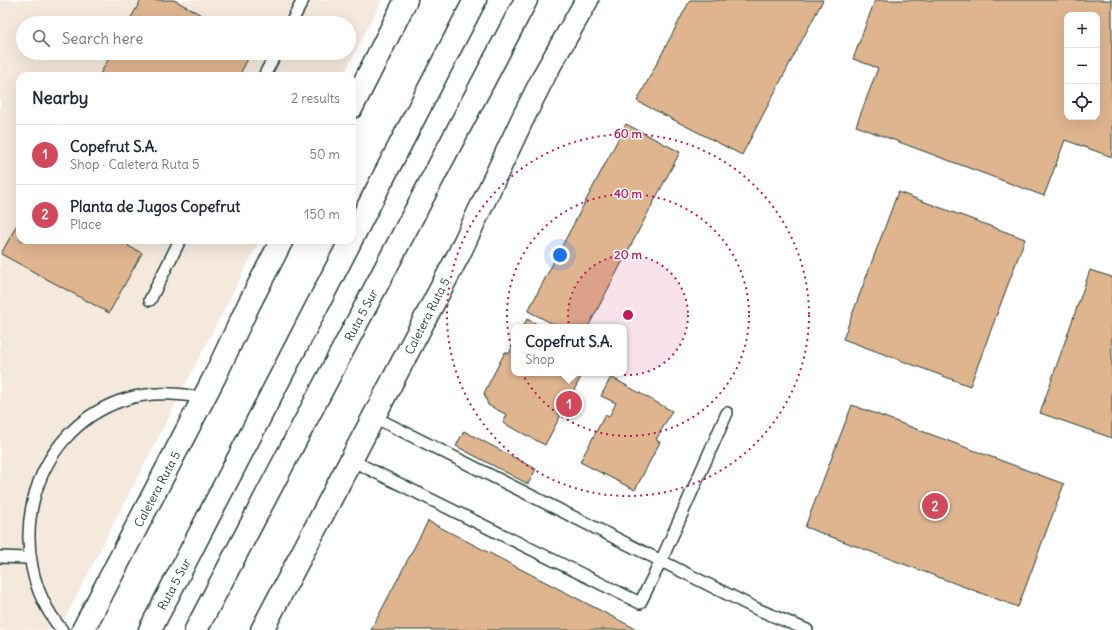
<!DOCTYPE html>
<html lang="en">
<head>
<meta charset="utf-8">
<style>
  body { margin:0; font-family:Delius,sans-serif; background:#f2f2f3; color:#1f2937 }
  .controls { position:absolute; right:12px; top:12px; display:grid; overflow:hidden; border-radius:8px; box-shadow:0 4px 16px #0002 }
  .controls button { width:36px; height:36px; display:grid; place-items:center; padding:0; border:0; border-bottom:1px solid #e0e1e3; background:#fff; color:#1f2937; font:20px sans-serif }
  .you { position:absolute; left:560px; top:255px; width:14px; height:14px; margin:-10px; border:3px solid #fff; border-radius:50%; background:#1a73e8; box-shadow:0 0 0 6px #1a73e833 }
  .badge { display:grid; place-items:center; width:26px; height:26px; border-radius:50%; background:#d1495b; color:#fff; font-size:13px; font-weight:700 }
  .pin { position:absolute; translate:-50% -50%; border:2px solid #fff; box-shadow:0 1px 4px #0006 }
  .popup { position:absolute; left:511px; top:324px; width:116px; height:52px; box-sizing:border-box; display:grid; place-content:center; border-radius:8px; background:#fff; filter:drop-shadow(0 1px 3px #0005); font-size:13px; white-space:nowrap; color:#747a83 }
  .popup b { font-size:15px; color:#1f2937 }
  .popup::after { content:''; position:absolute; left:50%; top:100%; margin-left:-8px; border:8px solid transparent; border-top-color:#fff }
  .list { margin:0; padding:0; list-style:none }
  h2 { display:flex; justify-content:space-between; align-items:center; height:52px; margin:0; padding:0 16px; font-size:17px }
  h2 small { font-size:13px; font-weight:400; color:#747a83 }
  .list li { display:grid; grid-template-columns:26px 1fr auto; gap:12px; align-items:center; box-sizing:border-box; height:60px; padding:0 16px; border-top:1px solid #e0e1e3 }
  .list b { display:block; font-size:15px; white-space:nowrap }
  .list p { margin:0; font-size:13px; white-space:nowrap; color:#747a83 }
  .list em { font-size:13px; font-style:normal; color:#747a83 }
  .icon { flex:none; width:22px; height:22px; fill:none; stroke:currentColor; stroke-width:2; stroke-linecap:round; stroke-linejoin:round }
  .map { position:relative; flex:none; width:1112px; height:630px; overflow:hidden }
  .search { position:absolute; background:#fff; box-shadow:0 4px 16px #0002; left:16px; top:16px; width:340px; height:44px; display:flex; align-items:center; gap:10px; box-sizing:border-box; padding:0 14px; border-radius:22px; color:#747a83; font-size:15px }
  .panel { position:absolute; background:#fff; box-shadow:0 4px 16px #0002; left:16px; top:72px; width:340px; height:172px; border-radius:12px }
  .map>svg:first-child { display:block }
</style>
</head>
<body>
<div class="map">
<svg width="1112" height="630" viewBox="0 0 1112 630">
  <rect width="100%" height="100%" fill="#fff"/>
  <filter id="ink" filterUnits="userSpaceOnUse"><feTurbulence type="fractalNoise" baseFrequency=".025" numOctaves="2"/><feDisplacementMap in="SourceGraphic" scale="8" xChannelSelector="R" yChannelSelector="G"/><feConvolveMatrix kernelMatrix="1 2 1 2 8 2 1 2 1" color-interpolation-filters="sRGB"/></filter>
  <g filter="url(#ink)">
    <path fill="#f5e9de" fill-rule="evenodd" d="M0 0H382L343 76H20V240H260L59 630H0ZM23 23H349V53H23Z"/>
    <path fill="#dfb590" stroke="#1f3d34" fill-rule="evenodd" d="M141 0H174L216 23H128Z
      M690 0H823L742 155 637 101Z
      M875 0H1112V157L1065 140 1044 196 856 126 878 68 853 59ZM1067 15H1097V117H1067Z
      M112 53H251L239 76H99Z
      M626 124 680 152 588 327H559L528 311Z
      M898 192 1025 239 970 386 843 339Z
      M20 219V240H132L128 246 142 253 109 313 1 254Z
      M1090 270 1112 277V438L1040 413Z
      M527 319 543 327H523Z
      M514 344V373H583L545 445 503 423 507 415 488 405 484 393 505 352 509 354Z
      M611 377 672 411 656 440 660 442 635 490 580 462 605 415 609 417 616 403 601 396Z
      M852 405 1064 484 1018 607 805 527Z
      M464 431 536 469 528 484 456 446Z
      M428 521 638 630H371Z"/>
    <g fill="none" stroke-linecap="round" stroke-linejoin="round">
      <defs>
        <path id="lane" d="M291 23 303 0
          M264 76 276 53
          M150 300 180 240
          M374 417 757 609 807 630
          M351 460 640 603 661 561 727 413
          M0 557 27 558
          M62 630C0 556 28 432 123 400 150 391 177 393 204 398"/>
        <path id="secondary" d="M352 107 406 0
          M83 630 214 378 249 304 282 240
          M262 630 459 254 522 120 546 72 587 0"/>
        <path id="highway" d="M352 238 475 0
          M150 630 351 240
          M196 630 526 0"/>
      </defs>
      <use href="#lane" stroke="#1f3d34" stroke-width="14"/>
      <use href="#secondary" stroke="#1f3d34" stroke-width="25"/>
      <use href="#highway" stroke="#1f3d34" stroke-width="25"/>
      <use href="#lane" stroke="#fff" stroke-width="11"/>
      <use href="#secondary" stroke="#fff" stroke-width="22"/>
      <use href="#highway" stroke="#fff" stroke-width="22"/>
    </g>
  </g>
  <circle cx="628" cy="315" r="60" fill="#c2185b" fill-opacity=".12"/>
  <g fill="none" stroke="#c2185b" stroke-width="2" stroke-dasharray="2 4">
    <circle cx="628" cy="315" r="60"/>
    <circle cx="628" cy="315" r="121"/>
    <circle cx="628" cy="315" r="181"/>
  </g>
  <g text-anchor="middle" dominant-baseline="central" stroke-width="3" stroke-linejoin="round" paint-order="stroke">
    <g font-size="12" fill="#1f3d34" stroke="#fff">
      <text transform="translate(361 315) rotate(-62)">Ruta 5 Sur</text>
      <text transform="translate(427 316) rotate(-63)">Caletera Ruta 5</text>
      <text transform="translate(157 489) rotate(-62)">Caletera Ruta 5</text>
      <text transform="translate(174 584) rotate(-62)">Ruta 5 Sur</text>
    </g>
  </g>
  <circle cx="628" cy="315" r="6" fill="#c2185b" stroke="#fff" stroke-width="2"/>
  <g font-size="12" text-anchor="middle" font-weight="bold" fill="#c2185b" stroke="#fff" stroke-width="3" stroke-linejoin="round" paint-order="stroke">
    <text x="628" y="138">60 m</text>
    <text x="628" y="198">40 m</text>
    <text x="628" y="259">20 m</text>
  </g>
</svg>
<div class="controls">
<button>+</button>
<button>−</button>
<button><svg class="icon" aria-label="locate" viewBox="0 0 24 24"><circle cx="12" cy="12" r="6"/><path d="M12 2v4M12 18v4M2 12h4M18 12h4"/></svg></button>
</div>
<div class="you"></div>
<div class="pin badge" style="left:569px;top:404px">1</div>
<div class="popup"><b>Copefrut S.A.</b>Shop</div>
<div class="pin badge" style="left:935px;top:506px">2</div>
<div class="search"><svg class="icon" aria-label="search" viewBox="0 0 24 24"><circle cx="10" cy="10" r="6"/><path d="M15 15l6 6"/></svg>Search here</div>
<section class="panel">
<h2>Nearby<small>2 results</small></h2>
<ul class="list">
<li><span class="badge">1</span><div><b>Copefrut S.A.</b><p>Shop · Caletera Ruta 5</p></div><em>50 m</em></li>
<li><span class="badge">2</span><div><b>Planta de Jugos Copefrut</b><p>Place</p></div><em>150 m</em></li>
</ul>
</section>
</div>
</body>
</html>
